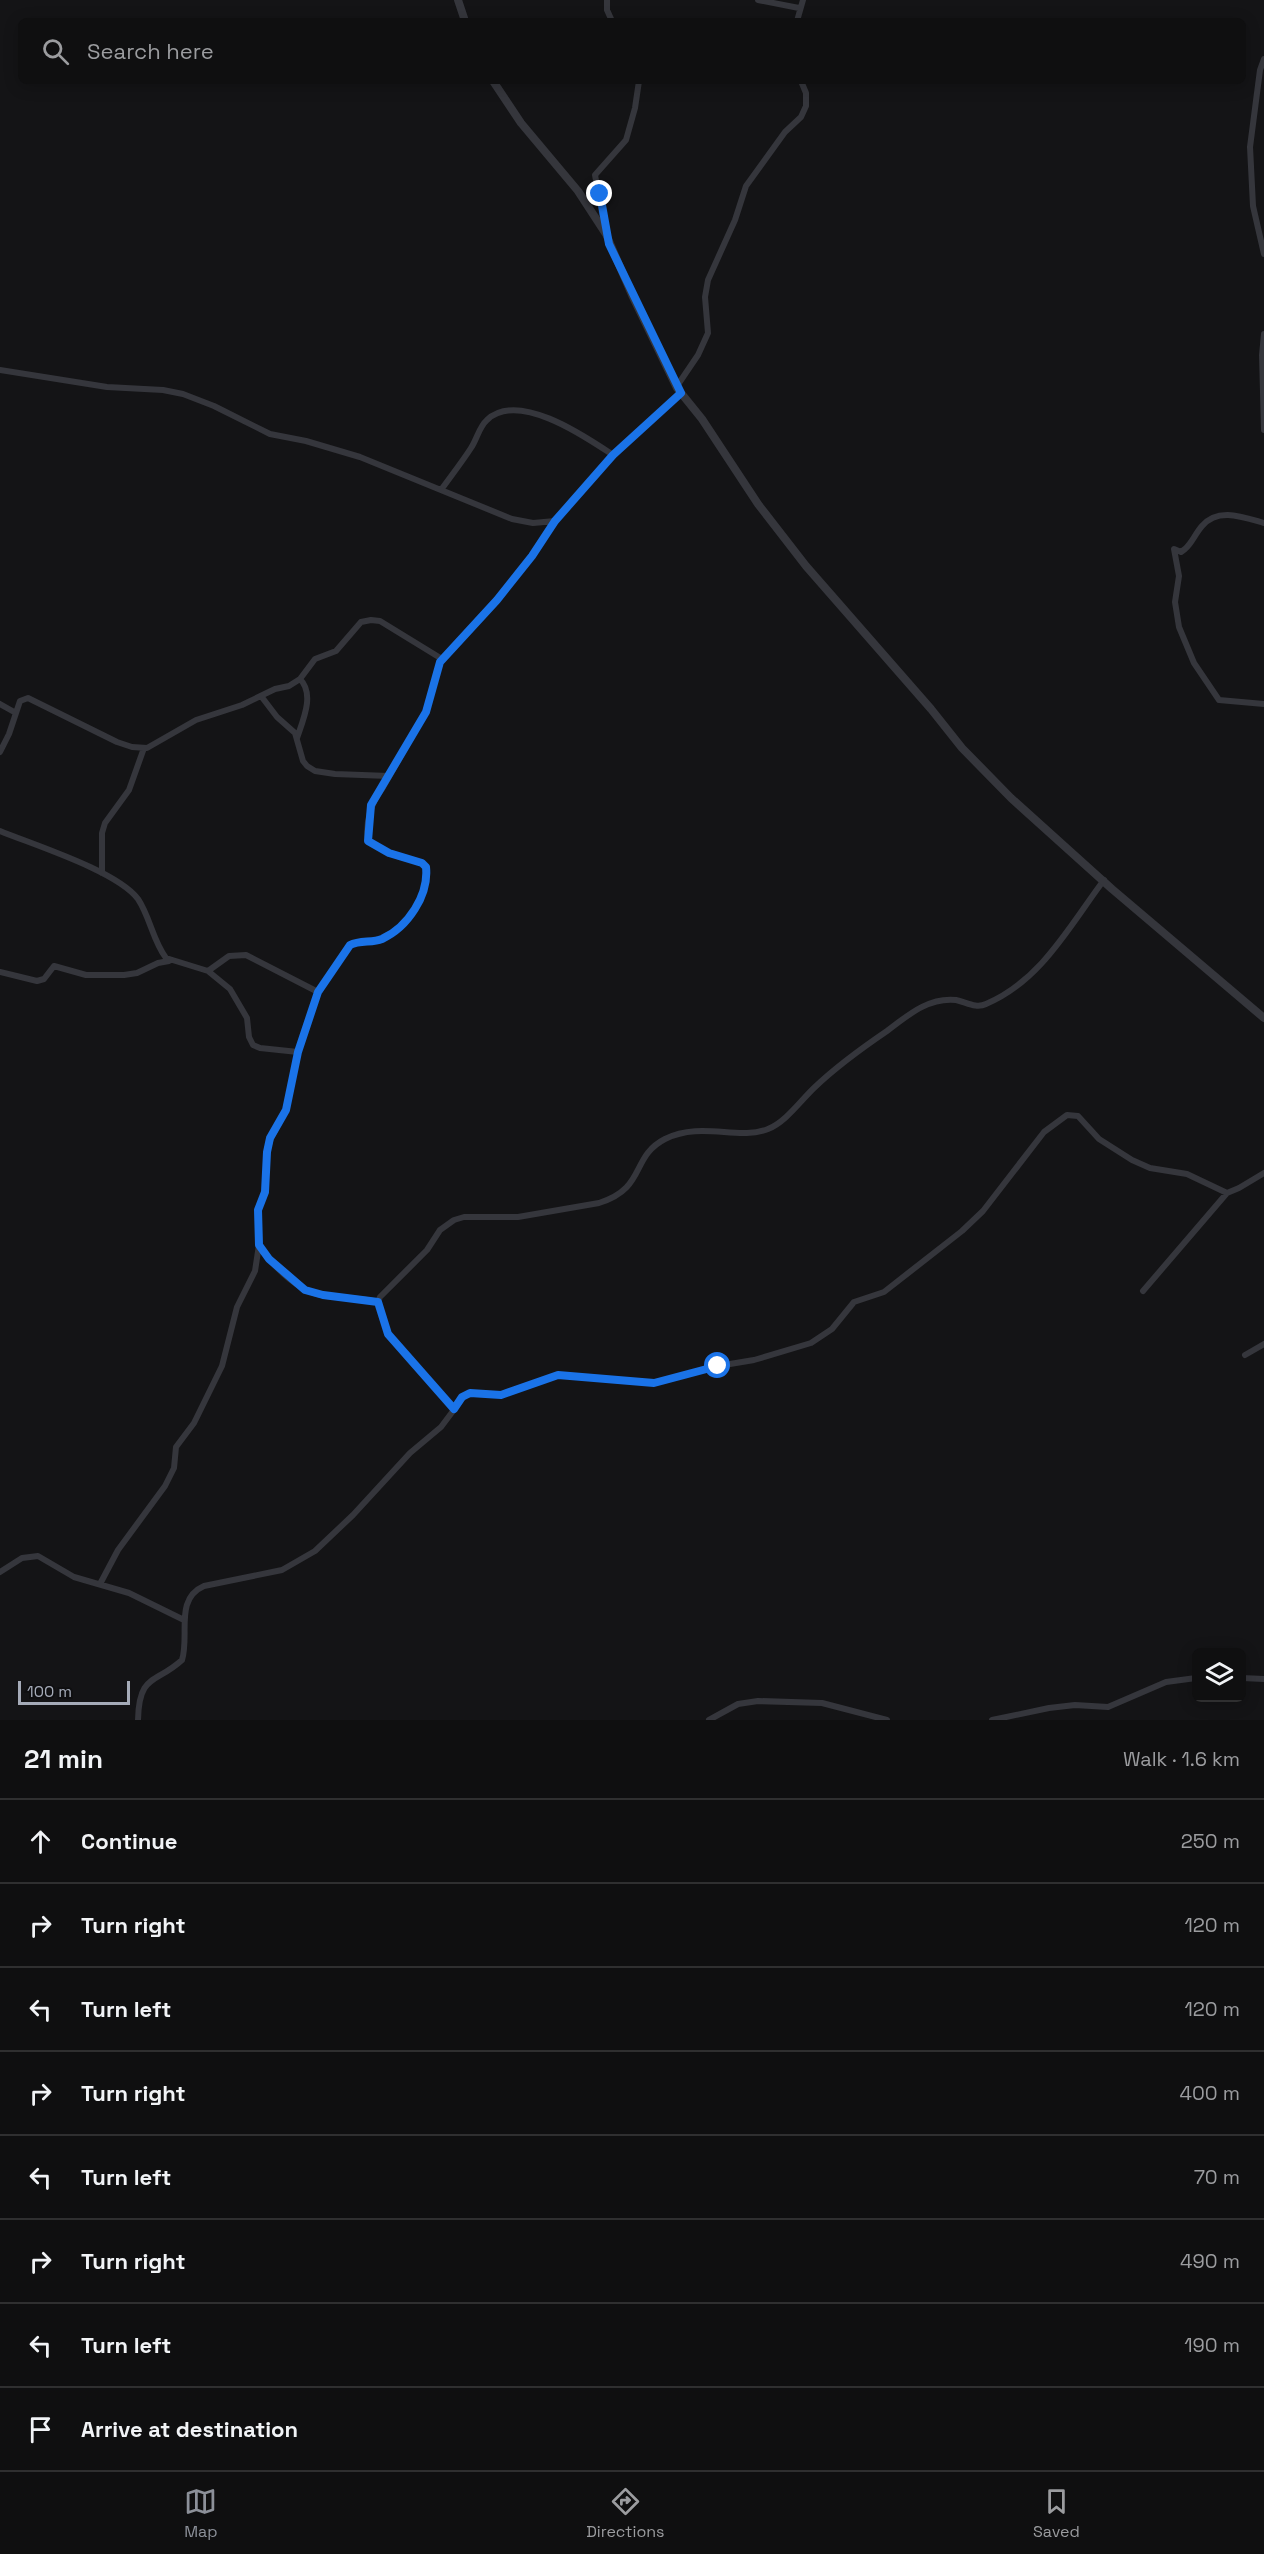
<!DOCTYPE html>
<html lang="en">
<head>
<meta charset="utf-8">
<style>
  body { margin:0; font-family:"Space Grotesk",sans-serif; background:#181819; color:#f1f3f6 }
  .controls { position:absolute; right:18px; bottom:18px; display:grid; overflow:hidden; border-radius:9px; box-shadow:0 3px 15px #0003 }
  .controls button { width:54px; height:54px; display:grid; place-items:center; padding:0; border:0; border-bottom:2px solid #2f2f30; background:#0f0f10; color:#f1f3f6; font:30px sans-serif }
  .scale { position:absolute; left:18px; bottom:15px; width:112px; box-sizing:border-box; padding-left:6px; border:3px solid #a5abb8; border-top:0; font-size:16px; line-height:21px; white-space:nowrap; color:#a5abb8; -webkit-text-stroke:4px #0f0f11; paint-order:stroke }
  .stop { position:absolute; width:18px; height:18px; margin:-14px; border:4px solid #1a73e8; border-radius:50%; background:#fff }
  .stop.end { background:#1a73e8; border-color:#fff; box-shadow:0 2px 6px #0008 }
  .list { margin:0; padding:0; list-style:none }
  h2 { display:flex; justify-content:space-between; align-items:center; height:78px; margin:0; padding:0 24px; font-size:26px }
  h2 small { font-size:20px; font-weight:400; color:#9b9c9f }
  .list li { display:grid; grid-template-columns:39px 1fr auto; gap:18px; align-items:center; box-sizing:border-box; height:84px; padding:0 24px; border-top:2px solid #2f2f30 }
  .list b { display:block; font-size:22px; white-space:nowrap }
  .list em { font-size:20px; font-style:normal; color:#9b9c9f }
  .icon { flex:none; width:33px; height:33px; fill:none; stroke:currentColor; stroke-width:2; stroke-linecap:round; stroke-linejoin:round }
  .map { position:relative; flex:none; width:1264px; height:1720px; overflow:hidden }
  .search { position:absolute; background:#0f0f10; box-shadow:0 3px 15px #0003; left:18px; right:18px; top:18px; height:66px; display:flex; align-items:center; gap:15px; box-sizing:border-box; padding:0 21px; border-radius:9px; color:#9b9c9f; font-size:22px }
  .sheet { height:750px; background:#0f0f10 }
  nav { display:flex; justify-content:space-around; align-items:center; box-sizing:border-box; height:84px; border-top:2px solid #2f2f30; background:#0f0f10; font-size:16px; color:#9b9c9f }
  nav a { display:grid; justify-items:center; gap:3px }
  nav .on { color:#8c9099 }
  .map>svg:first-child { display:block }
</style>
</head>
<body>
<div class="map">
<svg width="1264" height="1720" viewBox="0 0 1264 1720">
  <rect width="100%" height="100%" fill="#141416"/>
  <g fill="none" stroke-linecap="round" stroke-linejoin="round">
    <path stroke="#35363c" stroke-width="6" d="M607 0V10L612 21
      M758 0 799 8
      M797 21 803 0
      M1264 59 1260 70 1250 147 1253 206 1264 254
      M606 234 595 175 626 140 635 108 639 81
      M1264 334 1262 355 1264 430
      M0 370 107 387 163 390 183 394 214 406 270 434 306 441 360 457 512 519 533 523 555 521
      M677 386 698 355 708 333 705 297 708 280 735 220 746 186 785 132 801 117 806 106V93L801 81
      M441 490C451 476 462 462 471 448 477 439 479 427 487 420 518 390 586 437 613 455
      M1264 523C1243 517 1218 507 1202 526 1195 534 1192 543 1185 549L1181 552 1174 549 1179 576 1175 602 1179 627 1194 663 1219 700 1264 704
      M261 696 277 717 295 733 303 761 307 766 315 771 335 774 389 776
      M0 704 16 713
      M297 738C303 720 315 694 300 679
      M0 752 9 734 20 701 28 698 117 742 132 747 147 748 196 720 242 705 275 689 289 686 300 679 315 659 336 651 361 622 371 620 380 621 442 659
      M0 831C34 845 117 871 138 899 150 917 153 941 166 958L208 971 230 989 247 1018 249 1037 253 1045 260 1048 298 1052
      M102 873V833L105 823 129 790 144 748
      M208 971 229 956 246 955 318 992
      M0 972 37 981 44 979 54 966 86 975H124L137 973 158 963 169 961
      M259 1246C275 1268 297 1292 326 1296 343 1298 361 1298 378 1302
      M1143 1291 1227 1193
      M1245 1355 1264 1344
      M454 1409 388 1334 378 1302 380 1297 427 1250 440 1230 454 1220 464 1217H518L599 1203C647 1188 630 1157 665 1139 702 1121 738 1141 768 1129 786 1122 801 1100 815 1087 837 1066 862 1048 887 1031 907 1016 928 997 956 1000 966 1002 976 1009 986 1004 1041 981 1070 925 1104 880
      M0 1572 22 1558 38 1556 74 1577 129 1593 184 1620
      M100 1584 118 1550 165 1486 174 1468 176 1447 194 1423 222 1366 237 1307 255 1271 259 1245 258 1210 265 1192 267 1152 271 1138 286 1110 298 1052 318 992 350 945C360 940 372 943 382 939 408 927 429 895 426 867L422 863 389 853 368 841C365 823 371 803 382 789L426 712 440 662 497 600 532 556 555 521 613 455 681 393
      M1242 1678 1264 1679
      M138 1720C139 1673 156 1684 182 1660 190 1635 174 1599 204 1586L282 1570 315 1551 353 1515 410 1453 441 1427 465 1395 477 1393 501 1395 558 1375 654 1383 718 1366 754 1360 811 1343 832 1329 854 1302 884 1292 962 1231 983 1211 1044 1132 1067 1115 1078 1116 1099 1139 1132 1160 1150 1168 1187 1174 1227 1193 1239 1188 1264 1173
      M709 1720 738 1704 758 1701 822 1703 887 1720
      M992 1720 1049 1708 1075 1705 1108 1707 1166 1682 1196 1678"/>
    <path stroke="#35363c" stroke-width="8" d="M458 0 465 21
      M493 81 521 123 578 191 606 234 632 295 677 388 702 419 758 504 806 566 931 709 962 748 1011 798 1112 889 1264 1018"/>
  </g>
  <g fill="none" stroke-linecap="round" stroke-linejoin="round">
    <path stroke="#1a73e8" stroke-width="8" d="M600 194 609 244 681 393 613 455 555 521 532 556 497 600 440 662 426 712 371 805 368 841 389 853 422 863 426 867C429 895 408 927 382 939 372 943 360 940 350 945L318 992 298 1052 286 1110 270 1138 267 1152 265 1192 258 1210 259 1245 269 1259 305 1290 323 1295 378 1302 388 1334 454 1409 462 1397 470 1393 501 1395 558 1375 654 1383 718 1366"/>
  </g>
</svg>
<div class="controls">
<button><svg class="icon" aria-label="layers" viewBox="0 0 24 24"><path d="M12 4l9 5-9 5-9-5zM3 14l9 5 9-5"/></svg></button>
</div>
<div class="scale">100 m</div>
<div class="stop" style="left:718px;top:1366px"></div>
<div class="stop end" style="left:600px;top:194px"></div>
<div class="search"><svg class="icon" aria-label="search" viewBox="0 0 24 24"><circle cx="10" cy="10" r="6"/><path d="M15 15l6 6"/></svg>Search here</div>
</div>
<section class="sheet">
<h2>21 min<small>Walk · 1.6 km</small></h2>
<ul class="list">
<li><svg class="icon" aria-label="ahead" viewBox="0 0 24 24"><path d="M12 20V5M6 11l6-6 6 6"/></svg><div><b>Continue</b></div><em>250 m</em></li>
<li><svg class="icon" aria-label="right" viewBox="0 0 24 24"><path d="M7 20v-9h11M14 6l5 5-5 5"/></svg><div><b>Turn right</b></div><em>120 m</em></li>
<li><svg class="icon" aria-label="left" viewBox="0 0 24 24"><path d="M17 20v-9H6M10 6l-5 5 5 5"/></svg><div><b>Turn left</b></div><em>120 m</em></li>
<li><svg class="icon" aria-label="right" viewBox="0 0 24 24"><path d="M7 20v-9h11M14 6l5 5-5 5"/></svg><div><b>Turn right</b></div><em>400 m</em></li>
<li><svg class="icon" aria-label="left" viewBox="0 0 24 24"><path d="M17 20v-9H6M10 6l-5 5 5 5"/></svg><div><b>Turn left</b></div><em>70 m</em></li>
<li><svg class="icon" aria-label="right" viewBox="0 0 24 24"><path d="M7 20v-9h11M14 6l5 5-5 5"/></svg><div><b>Turn right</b></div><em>490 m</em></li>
<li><svg class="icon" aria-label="left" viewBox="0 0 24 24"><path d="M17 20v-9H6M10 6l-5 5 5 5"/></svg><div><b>Turn left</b></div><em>190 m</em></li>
<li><svg class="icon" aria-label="arrive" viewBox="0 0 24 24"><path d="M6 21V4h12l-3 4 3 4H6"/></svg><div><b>Arrive at destination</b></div></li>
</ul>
</section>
<nav>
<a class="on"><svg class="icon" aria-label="map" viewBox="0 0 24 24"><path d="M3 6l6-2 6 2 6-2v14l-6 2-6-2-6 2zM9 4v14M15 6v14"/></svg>Map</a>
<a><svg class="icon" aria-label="directions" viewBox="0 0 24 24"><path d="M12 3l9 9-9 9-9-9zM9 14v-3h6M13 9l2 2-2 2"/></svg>Directions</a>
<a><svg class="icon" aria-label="saved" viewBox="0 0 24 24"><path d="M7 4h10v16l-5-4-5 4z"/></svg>Saved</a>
</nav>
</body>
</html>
